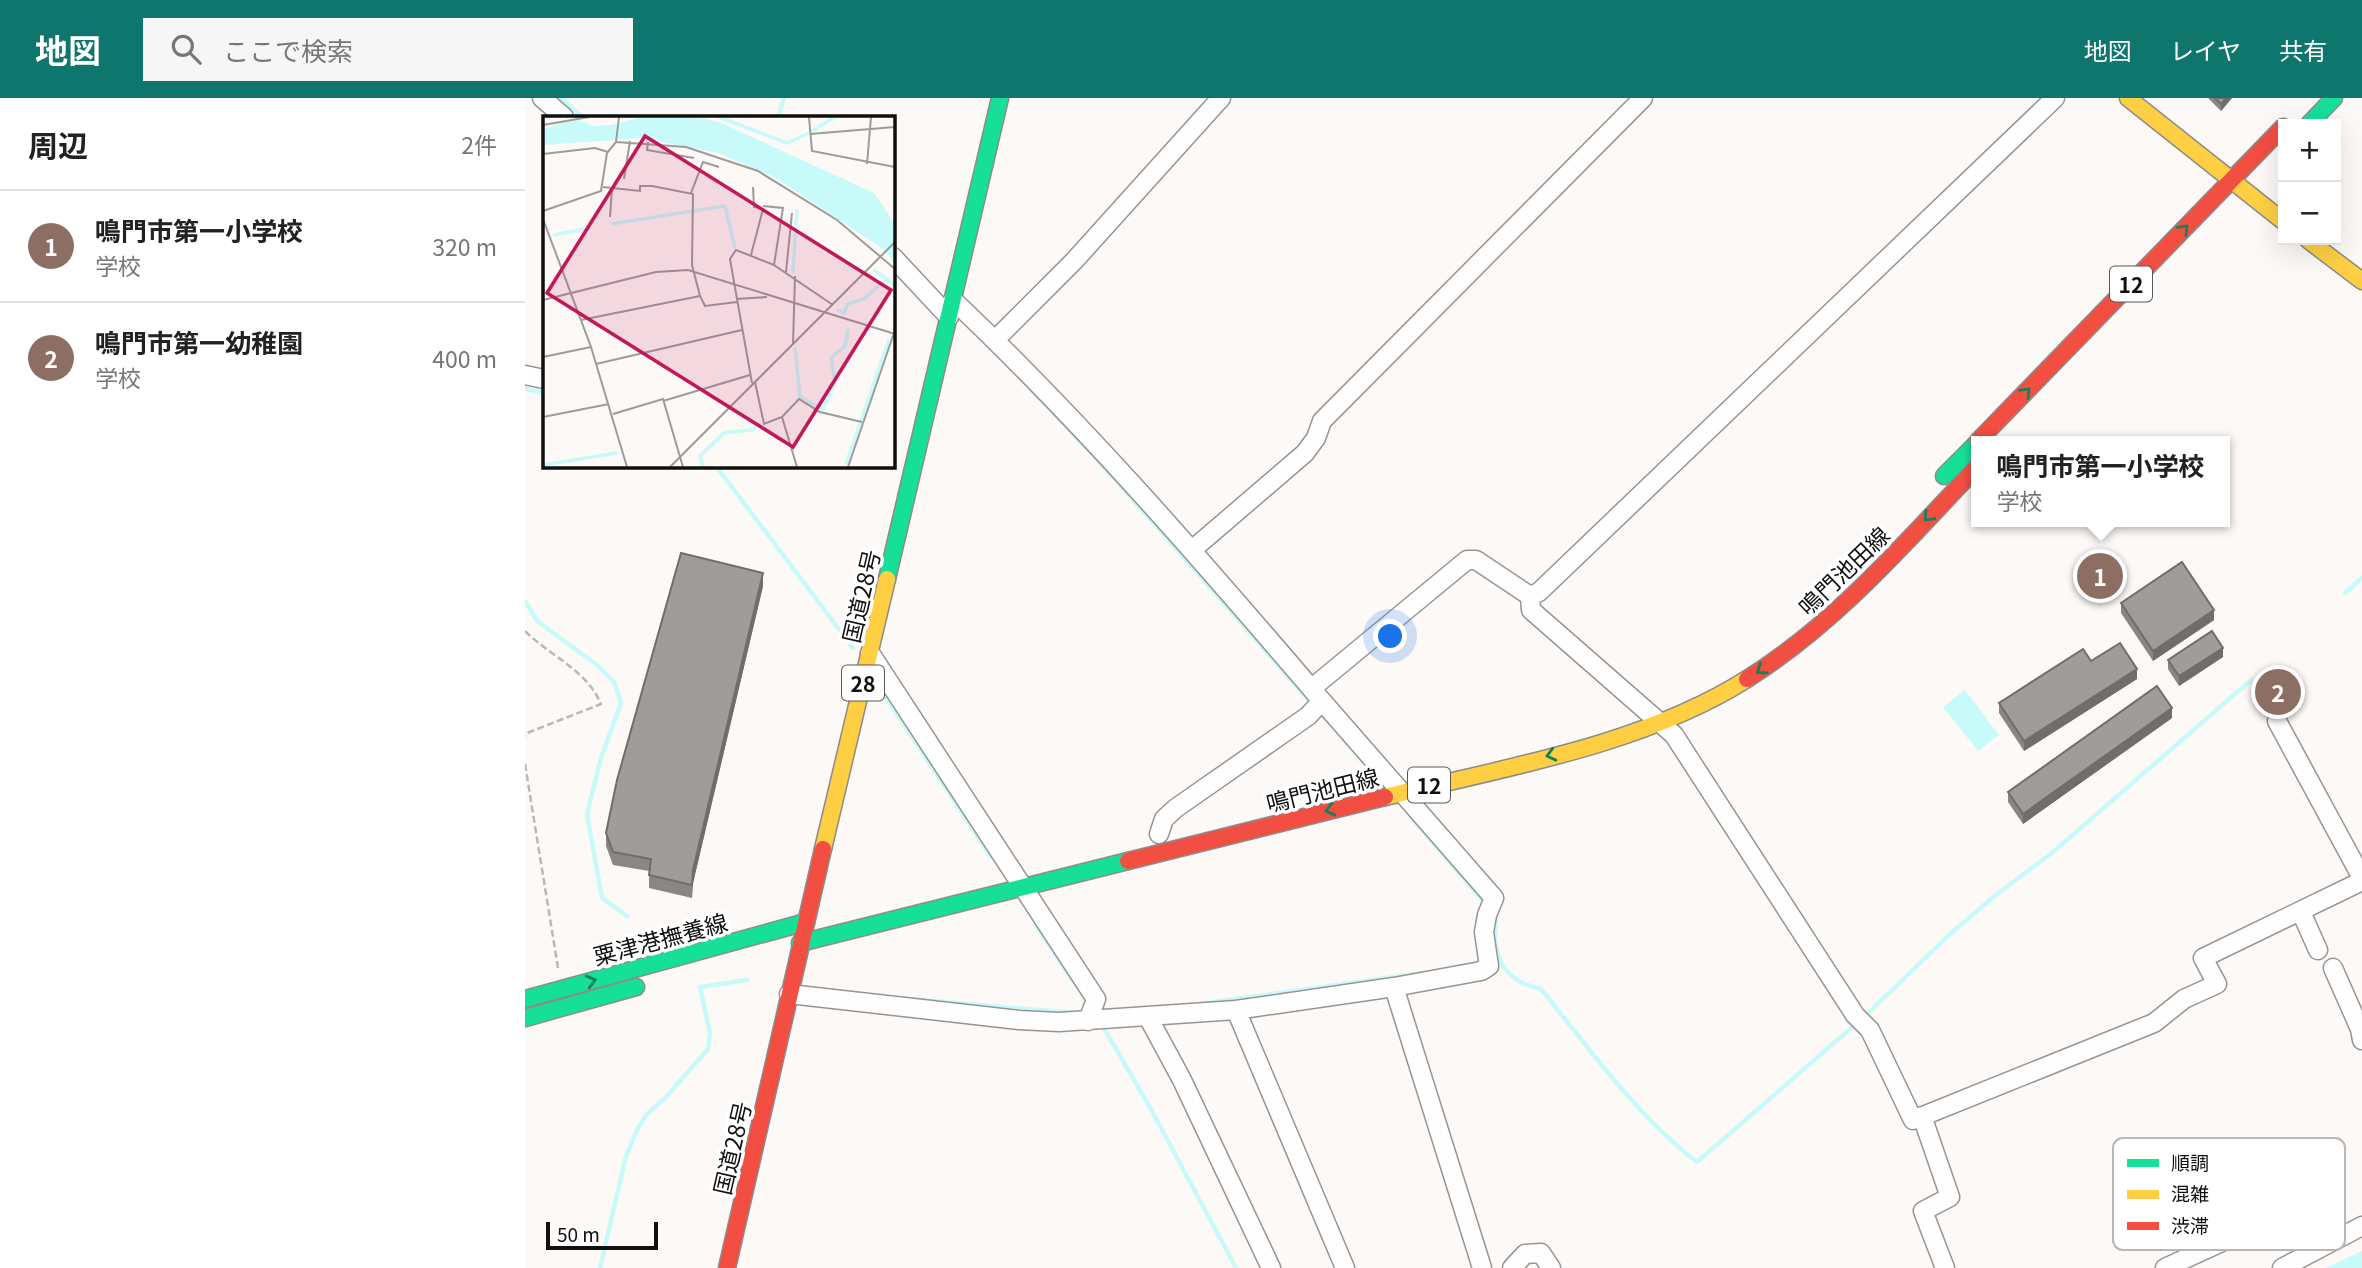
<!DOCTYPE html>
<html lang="ja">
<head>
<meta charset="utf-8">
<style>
  body { margin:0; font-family:Georgia,"Noto Sans JP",serif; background:#f6f6f6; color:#222 }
  .controls { position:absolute; right:21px; top:21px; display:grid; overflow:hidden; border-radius:0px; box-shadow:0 7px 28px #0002 }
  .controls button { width:63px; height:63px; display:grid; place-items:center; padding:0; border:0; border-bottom:2px solid #e0e0e0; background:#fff; color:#222; font:35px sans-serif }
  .scale { position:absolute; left:21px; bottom:18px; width:112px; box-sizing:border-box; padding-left:7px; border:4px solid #101010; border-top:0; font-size:19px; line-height:24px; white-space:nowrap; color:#101010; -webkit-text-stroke:5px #fff; paint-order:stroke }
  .you { position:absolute; left:866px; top:539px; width:24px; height:24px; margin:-18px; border:5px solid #fff; border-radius:50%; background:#1a73e8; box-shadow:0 0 0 10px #1a73e833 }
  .badge { display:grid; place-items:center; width:46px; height:46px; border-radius:50%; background:#0f766e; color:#fff; font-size:23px; font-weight:700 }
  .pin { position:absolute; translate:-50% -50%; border:4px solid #fff; box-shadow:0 2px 7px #0006 }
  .popup { position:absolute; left:1446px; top:338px; width:259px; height:91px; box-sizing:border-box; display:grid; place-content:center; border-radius:0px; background:#fff; filter:drop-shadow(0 2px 5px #0005); font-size:23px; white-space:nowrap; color:#767676 }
  .popup b { font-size:26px; color:#222 }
  .popup::after { content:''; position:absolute; left:50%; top:100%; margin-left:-14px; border:14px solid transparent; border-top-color:#fff }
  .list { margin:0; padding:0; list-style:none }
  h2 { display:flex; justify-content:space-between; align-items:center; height:91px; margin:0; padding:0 28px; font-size:30px }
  h2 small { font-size:23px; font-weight:400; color:#767676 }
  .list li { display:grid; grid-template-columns:46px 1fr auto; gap:21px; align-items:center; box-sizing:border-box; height:112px; padding:0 28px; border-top:2px solid #e0e0e0 }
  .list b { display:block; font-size:26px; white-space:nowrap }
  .list p { margin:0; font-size:23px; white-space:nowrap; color:#767676 }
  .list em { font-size:23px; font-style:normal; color:#767676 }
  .icon { flex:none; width:38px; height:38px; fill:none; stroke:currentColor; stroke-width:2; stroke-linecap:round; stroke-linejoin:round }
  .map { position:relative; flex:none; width:1837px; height:1170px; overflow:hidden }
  header { display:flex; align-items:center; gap:42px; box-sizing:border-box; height:98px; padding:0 35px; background:#0f766e; color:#fff }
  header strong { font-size:33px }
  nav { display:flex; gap:38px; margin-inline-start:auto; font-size:24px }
  .search { width:490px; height:63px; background:#f6f6f6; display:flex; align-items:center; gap:18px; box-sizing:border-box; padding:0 24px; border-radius:0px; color:#767676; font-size:26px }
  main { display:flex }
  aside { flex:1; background:#fff }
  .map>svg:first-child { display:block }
</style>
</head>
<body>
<header>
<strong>地図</strong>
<div class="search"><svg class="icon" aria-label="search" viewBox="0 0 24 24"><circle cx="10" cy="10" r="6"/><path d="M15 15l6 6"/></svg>ここで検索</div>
<nav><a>地図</a><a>レイヤ</a><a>共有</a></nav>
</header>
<main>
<aside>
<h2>周辺<small>2件</small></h2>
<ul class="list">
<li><span class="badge" style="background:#8d6e63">1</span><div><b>鳴門市第一小学校</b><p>学校</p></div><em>320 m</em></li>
<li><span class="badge" style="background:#8d6e63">2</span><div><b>鳴門市第一幼稚園</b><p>学校</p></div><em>400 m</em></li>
</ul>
</aside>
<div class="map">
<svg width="1837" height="1170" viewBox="0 0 1837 1170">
  <rect width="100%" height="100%" fill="#fcf9f6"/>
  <path fill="#c9fafa" d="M1440 592 1474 637 1453 653 1418 609Z
    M1837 1153V1170H1800Z"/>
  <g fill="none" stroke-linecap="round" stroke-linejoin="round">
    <path stroke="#c9fafa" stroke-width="4.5" d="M36 0 57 19
      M253 19 259 0
      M0 291 19 295
      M507 292 591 382 788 607
      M191 368 328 550
      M1820 495 1837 480
      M0 503 12 523 72 567 89 584 96 605 76 660 62 716 77 800 102 818
      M353 587 466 759
      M794 613 842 668
      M886 719 960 805
      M968 815C973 824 969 832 970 842 973 871 988 885 1016 891 1063 949 1113 1019 1172 1064L1332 925
      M510 826 561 902
      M373 900 549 915
      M674 906 898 875
      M1339 919 1426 835 1472 796 1528 754 1726 582
      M580 932 627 1013 711 1170
      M75 1170 101 1058 113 1030 121 1017 141 999 183 951 185 935 175 889 222 882"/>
    <defs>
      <path id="street" d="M17 0 39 19
        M368 159 424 219
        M428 202C560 327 679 465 797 603L783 618 651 710 639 721 634 736
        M470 242 549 163 696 0
        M0 277 19 281
        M667 452 780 355 791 340 797 323 1118 0
        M1005 498 1006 512 1149 637 1330 917 1345 932 1388 1022 1629 925 1659 901 1692 886 1678 860 1837 783
        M1005 498 1014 494 1530 0
        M345 555 571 901 563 923
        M787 590 942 462H951L1005 498
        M1752 623 1837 780
        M1776 814 1793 852
        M1808 870 1835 931 1837 942
        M869 889 957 1170
        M264 896 494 922 534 924 711 912 820 1170
        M711 912 869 889 956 873 964 868 959 834 962 817 969 800 797 603
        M623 919 657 982 746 1170
        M1397 1018 1425 1099 1398 1113 1420 1170
        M987 1170 1000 1156 1016 1155 1026 1170
        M1640 1170 1780 1106 1799 1148
        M1757 1170 1837 1128"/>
      <path id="fast" d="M1784 26 1809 0
        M1419 378 1451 346
        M362 481 475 0
        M275 845 603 763
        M0 901 281 824
        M0 920 111 889"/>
      <path id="slow" d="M1603 0 1758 123
        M1783 142 1837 183
        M860 699C978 670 1118 647 1222 581
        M298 751 362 481"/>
      <path id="jam" d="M1453 343 1758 29
        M1222 581C1311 525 1379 446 1451 370
        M603 763 860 699
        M202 1170 298 751"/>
    </defs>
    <use href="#street" stroke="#969594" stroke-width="21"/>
    <use href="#fast" stroke="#8d8c8a" stroke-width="19"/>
    <use href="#slow" stroke="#8d8c8a" stroke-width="19"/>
    <use href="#jam" stroke="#8d8c8a" stroke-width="19"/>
    <path stroke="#b9b8b8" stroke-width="2.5" stroke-dasharray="7 3.5" stroke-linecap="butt" d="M0 533C26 559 61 571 76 606L2 635 0 638
      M0 666 33 870"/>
    <use href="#street" stroke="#fffefe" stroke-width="18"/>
    <use href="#fast" stroke="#16e098" stroke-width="16"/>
    <use href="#slow" stroke="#ffcf43" stroke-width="16"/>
    <use href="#jam" stroke="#f24e42" stroke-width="16"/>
  </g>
  <path fill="#8a8685" d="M1683 0H1707L1696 13Z
    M238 488 168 785 167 800 124 790V773L88 767 81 748V735Z
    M1596 505 1689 522 1628 563 1596 515Z
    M1698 559 1654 588 1643 571V562Z
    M1566 563 1612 581 1499 653 1474 615V605Z
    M1647 620 1498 726 1483 704V694Z"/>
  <path fill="#706d6c" d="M1701 0H1707L1696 13V6Z
    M238 475V488L168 785 167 800 168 772Z
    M1689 512V522L1628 563V553Z
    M1698 550V559L1654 588V578Z
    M1612 571V581L1499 653V643Z
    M1647 610V620L1498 726V716Z"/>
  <path fill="#a09c9b" stroke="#706d6c" stroke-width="2" d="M1690 0H1701L1696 6Z
    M156 455 238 475 168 772 167 787 124 777 126 761 88 754 81 735 92 682Z
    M1657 464 1689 512 1628 553 1596 505Z
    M1687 533 1698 550 1654 578 1643 562Z
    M1595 545 1612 571 1499 643 1474 605 1558 551 1566 563Z
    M1632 588 1647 610 1498 716 1483 694Z"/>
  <defs><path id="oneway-chevron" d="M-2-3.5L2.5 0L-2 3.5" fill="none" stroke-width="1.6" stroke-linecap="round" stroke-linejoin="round" transform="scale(1.75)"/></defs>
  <g stroke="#13825b">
    <use href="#oneway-chevron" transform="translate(1659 131) rotate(-46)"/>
    <use href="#oneway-chevron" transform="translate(1501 294) rotate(-46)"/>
    <use href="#oneway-chevron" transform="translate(1403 419) rotate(134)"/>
    <use href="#oneway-chevron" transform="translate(1236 572) rotate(145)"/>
    <use href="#oneway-chevron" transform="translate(1026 657) rotate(166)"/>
    <use href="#oneway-chevron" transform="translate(805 712) rotate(166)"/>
    <use href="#oneway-chevron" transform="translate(66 883) rotate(-15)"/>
  </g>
  <g text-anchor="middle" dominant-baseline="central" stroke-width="7" stroke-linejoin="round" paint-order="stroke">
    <g fill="#fff" stroke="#585858" stroke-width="2">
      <rect x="1585" y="168.5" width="42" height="35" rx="5"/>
      <rect x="317" y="567.5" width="42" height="35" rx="5"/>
      <rect x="883" y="669.5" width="42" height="35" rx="5"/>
    </g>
    <g font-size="21" font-weight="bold" fill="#101010">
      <text x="1606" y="186">12</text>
      <text x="338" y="585">28</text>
      <text x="904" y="687">12</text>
    </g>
    <g font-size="23" fill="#101010" stroke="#fff">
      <text transform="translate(1318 472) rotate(-44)">鳴門池田線</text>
      <text transform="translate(335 498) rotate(-77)">国道28号</text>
      <text transform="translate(797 691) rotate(-14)">鳴門池田線</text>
      <text transform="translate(135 840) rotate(-15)">粟津港撫養線</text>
      <text transform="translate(206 1050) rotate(-77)">国道28号</text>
    </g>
  </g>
  <g transform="translate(18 18)">
    <rect width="352" height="352" fill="#fcf9f6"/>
    <path d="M100 1H152L176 6 331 77 352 108V147L340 133 231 61 175 37 99 22 0 29V13L18 7 37 4 50 10 68 9Z" fill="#c9fafa"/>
    <path fill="none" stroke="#c9fafa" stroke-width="3.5" d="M176 1 244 27 266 17M269 15 292 1M68 108 182 90 192 132M10 119 48 112M331 154 352 169M250 157 254 93M294 194 301 197 305 188 321 183 343 163M252 231 257 281 280 293 292 266 288 242 302 230 305 213M303 348 346 223M0 349 74 337M160 351 157 340 181 317 208 314 218 307"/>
    <path fill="none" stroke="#9e9c9a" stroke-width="2" d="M266 1 269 35 352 51M0 9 46 1M267 18 352 11M73 26 143 31 215 55 294 104 352 153M105 26 104 34 151 42M0 38 52 32 65 36M324 48 328 1M81 63 87 25M60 71 97 75V70H109L150 78 149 149 157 180 162 190 194 186M148 77 160 46 176 51M220 90 240 92 231 149 290 189M0 95 58 75 64 37 73 26 76 1M67 101 69 72M0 103 48 231 84 351M208 139 220 93 211 91 210 71M243 156 249 97M194 183 187 143 193 134 231 149M0 184 113 156 145 154 352 218M38 204 157 180M250 228 252 160M0 241 48 231M53 248 199 214M212 266 221 308 239 301 256 283 277 296 319 306M209 267 194 183 224 181M120 285 207 259M70 298 120 283 140 351M0 301 66 288M239 301 254 351M127 351 352 126M305 351 352 214"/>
    <path fill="#c2185b" fill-opacity="0.15" stroke="#c2185b" stroke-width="3.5" d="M102 20 348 174 250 331 4 177Z"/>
    <rect width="352" height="352" fill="none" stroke="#101010" stroke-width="3.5"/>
  </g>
  <rect x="1588" y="1040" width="232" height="112" rx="10" fill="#fff" stroke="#b7b7b7" stroke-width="2"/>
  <rect x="1602" y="1061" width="32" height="8" fill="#16e098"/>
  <rect x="1602" y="1092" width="32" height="9" fill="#ffcf43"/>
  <rect x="1602" y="1124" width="32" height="8" fill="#f24e42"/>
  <g font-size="19" fill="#101010">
    <text x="1646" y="1072">順調</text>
    <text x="1646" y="1103">混雑</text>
    <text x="1646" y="1135">渋滞</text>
  </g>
</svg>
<div class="controls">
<button>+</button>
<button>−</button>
</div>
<div class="scale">50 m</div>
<div class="you"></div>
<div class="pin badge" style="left:1575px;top:478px;background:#8d6e63">1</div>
<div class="popup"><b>鳴門市第一小学校</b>学校</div>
<div class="pin badge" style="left:1753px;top:594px;background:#8d6e63">2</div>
</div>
</main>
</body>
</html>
